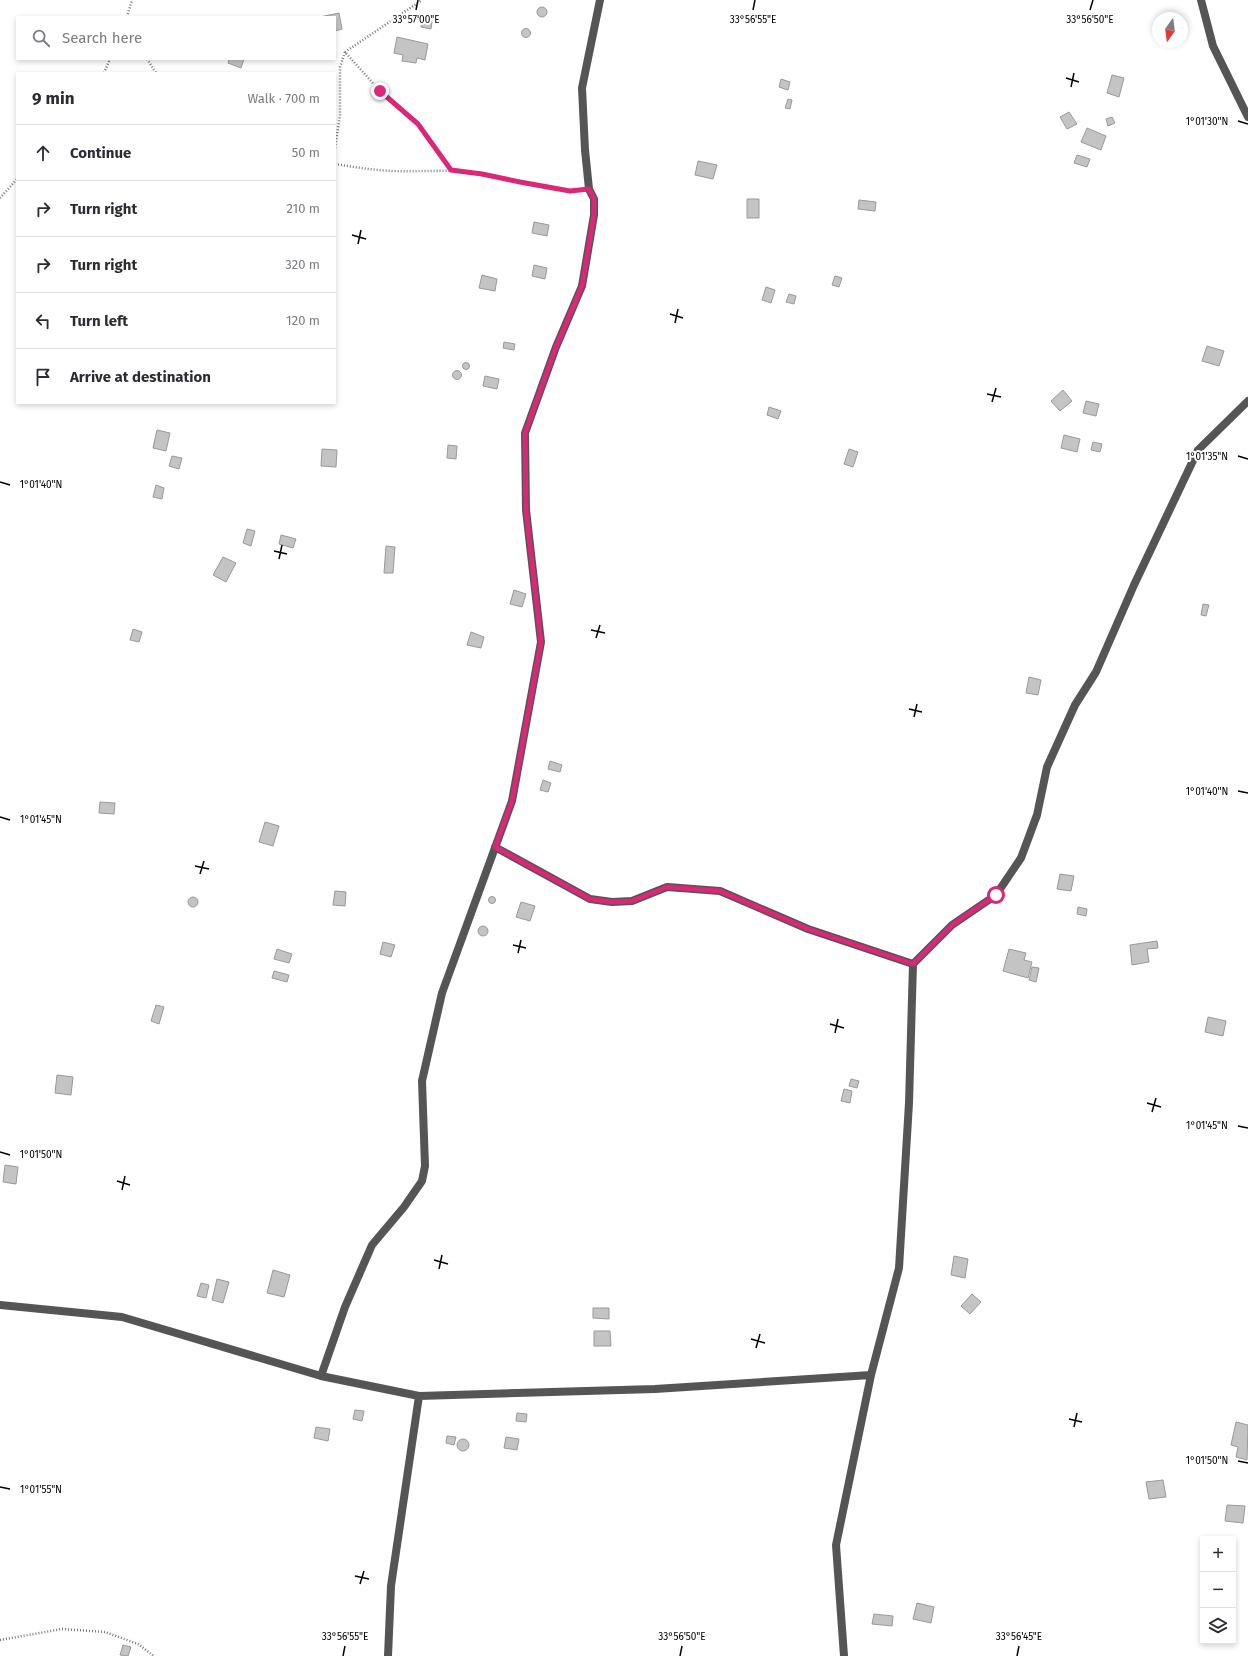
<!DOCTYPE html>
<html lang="en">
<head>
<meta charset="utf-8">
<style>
  body { margin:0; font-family:"Fira Sans",sans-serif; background:#f7f7f7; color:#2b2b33 }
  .controls { position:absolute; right:12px; bottom:12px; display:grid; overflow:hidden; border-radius:0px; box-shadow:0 2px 6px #0003 }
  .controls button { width:36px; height:36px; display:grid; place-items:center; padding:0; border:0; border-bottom:1px solid #e1e1e2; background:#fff; color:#2b2b33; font:20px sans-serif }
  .compass { position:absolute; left:1152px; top:12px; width:36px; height:36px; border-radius:50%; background:#fff; box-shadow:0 2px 6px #0003; rotate:194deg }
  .stop { position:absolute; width:12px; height:12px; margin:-9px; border:3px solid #db2777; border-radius:50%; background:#fff }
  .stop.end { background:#db2777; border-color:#fff; box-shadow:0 1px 4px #0008 }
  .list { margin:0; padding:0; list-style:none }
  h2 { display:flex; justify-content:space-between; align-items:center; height:52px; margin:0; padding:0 16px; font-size:17px }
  h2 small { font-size:13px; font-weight:400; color:#7c7c81 }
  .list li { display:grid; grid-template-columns:26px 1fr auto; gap:12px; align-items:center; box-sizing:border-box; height:56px; padding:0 16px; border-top:1px solid #e1e1e2 }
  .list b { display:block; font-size:15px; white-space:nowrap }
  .list em { font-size:13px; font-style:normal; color:#7c7c81 }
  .icon { flex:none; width:22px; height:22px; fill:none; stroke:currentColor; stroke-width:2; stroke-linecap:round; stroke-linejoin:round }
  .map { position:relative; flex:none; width:1248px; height:1656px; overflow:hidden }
  .search { position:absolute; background:#fff; box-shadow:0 2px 6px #0003; left:16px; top:16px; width:320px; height:44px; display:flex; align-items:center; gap:10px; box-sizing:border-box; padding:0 14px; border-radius:0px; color:#7c7c81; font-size:15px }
  .panel { position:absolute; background:#fff; box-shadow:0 2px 6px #0003; left:16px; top:72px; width:320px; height:332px; border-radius:0px }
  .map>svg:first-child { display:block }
</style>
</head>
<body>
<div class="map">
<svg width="1248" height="1656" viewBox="0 0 1248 1656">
  <rect width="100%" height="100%" fill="#fff"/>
  <path fill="#c4c4c4" stroke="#999" d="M537 12a5 5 0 1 1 10 0a5 5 0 1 1-10 0Z
    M339 13 342 29 335 31V17H320Z
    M422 20 432 22 431 29 421 27Z
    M521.5 33a4.5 4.5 0 1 1 9 0a4.5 4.5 0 1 1-9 0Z
    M397 37 428 44 425 60 417 58 416 63 402 61 403 55 394 53Z
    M229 59H244L241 68 228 63Z
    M1112 75 1124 78 1119 97 1107 93Z
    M781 79 790 82 788 90 779 87Z
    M788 99 792 100 790 109 785 108Z
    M1069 112 1077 124 1067 129 1060 117Z
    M1112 117 1115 123 1108 126 1106 119Z
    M1087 128 1106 136 1101 150 1081 142Z
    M1077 155 1090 159 1087 167 1074 163Z
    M698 161 717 165 713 179 695 175Z
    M747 199H759V218H747Z
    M859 200 876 202 875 211 858 209Z
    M534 222 549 225 547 236 532 233Z
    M534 265 547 268 545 279 532 276Z
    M482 275 497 279 495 291 479 288Z
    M835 276 842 278 839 287 832 285Z
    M766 287 775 290 771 303 762 300Z
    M789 294 796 296 794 304 786 302Z
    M504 342 515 344 514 350 503 348Z
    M1207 346 1224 351 1219 366 1202 361Z
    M462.5 366a3.5 3.5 0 1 1 7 0a3.5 3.5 0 1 1-7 0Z
    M452.5 375a4.5 4.5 0 1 1 9 0a4.5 4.5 0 1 1-9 0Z
    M485 376 499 379 497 389 483 386Z
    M1063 390 1072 401 1060 411 1051 401Z
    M1086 401 1099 404 1096 416 1083 413Z
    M769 407 781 411 778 419 767 415Z
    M157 430 170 433 166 451 153 448Z
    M1064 435 1080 439 1077 452 1061 448Z
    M1093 442 1102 444 1100 452 1091 450Z
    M448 445 457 446 456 459 447 458Z
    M322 449 337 450 336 467 321 466Z
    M849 449 858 452 853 467 844 464Z
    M172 456 182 458 179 469 169 466Z
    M156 485 164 488 162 499 153 497Z
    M247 529 255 531 251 546 243 543Z
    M281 535 296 539 293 548 279 544Z
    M386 546 395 547 393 573H384Z
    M223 557 236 563 226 582 213 575Z
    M514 590 526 594 522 607 510 604Z
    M1203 604 1209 605 1206 616 1201 615Z
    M133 629 142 632 139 642 130 640Z
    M471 632 484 637 481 648 467 645Z
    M1029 677 1041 680 1038 695 1026 693Z
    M550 761 562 765 560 772 548 769Z
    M543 780 551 783 548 792 540 790Z
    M100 802 115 803 114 814 99 813Z
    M265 822 279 826 273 846 259 842Z
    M1060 874 1074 876 1071 891 1057 889Z
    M335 891 346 892 345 906 333 905Z
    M488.5 900a3.5 3.5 0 1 1 7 0a3.5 3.5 0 1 1-7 0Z
    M188 902a5 5 0 1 1 10 0a5 5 0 1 1-10 0Z
    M521 902 535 906 530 921 516 917Z
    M1078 907 1087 909 1086 916 1077 914Z
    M478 931a5 5 0 1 1 10 0a5 5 0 1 1-10 0Z
    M1157 941 1158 948 1147 949 1149 962 1132 965 1130 945Z
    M383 942 395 945 391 957 380 954Z
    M277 949 292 954 289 963 274 959Z
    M1009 949 1026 953 1024 960 1032 962 1028 978 1003 971Z
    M1032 967 1039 968 1036 982 1029 980Z
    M274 971 289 975 287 982 272 978Z
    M156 1005 164 1007 159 1024 151 1021Z
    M1208 1017 1226 1021 1223 1036 1205 1032Z
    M57 1075 73 1077 71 1095 55 1093Z
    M851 1079 859 1081 857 1088 849 1086Z
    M844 1089 852 1091 850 1103 841 1101Z
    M5 1165 18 1167 16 1184 3 1182Z
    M954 1256 968 1259 965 1278 951 1275Z
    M273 1270 290 1275 284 1297 267 1293Z
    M217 1279 229 1282 223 1303 212 1300Z
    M201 1283 209 1285 206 1298 197 1296Z
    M972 1294 981 1302 970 1314 961 1306Z
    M593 1308H609V1319L593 1318Z
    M594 1331H610L611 1346H594Z
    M355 1410 364 1411 362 1421 353 1419Z
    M517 1413 527 1414 526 1422 516 1421Z
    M1236 1422 1248 1425 1247 1460 1236 1457 1238 1447 1231 1445Z
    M316 1427 330 1429 328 1441 314 1438Z
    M447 1436 456 1437 454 1445 446 1443Z
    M506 1437 519 1439 517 1450 504 1448Z
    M457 1445a6 6 0 1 1 12 0a6 6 0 1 1-12 0Z
    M1163 1480 1166 1497 1149 1499 1146 1482Z
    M1227 1505 1245 1506 1243 1523 1225 1521Z
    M917 1603 934 1607 931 1623 913 1619Z
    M874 1614 893 1616 892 1626 872 1624Z
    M123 1645 131 1647 128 1656 120 1655Z"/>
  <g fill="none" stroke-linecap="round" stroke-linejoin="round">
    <path stroke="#777" stroke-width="2.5" stroke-dasharray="1 2" stroke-linecap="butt" d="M127 17 132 0
      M345 52 422 0
      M147 59 156 73
      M104 73 110 59
      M335 148 340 115V67L345 52 380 91 419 124 451 170
      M335 164C354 167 373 170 392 171 422 172 450 169 480 173 511 178 548 193 579 190
      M0 198 17 179
      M0 1640 62 1629 105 1632 138 1644 154 1656"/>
    <path stroke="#555" stroke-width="8" d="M1201 0 1213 46 1248 117
      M495 847 590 899 612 902 632 901 667 887 720 891 808 929 913 964
      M0 1305 122 1317 321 1376
      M871 1375 899 1268 909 1103 913 964 952 925 996 895 1021 858 1037 815 1047 767 1075 705 1096 672 1134 585 1198 450 1248 401
      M419 1396 655 1389 871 1375 836 1545 844 1656
      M388 1656 391 1586 419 1396 321 1376 345 1307 372 1245 404 1207 422 1181 425 1166 422 1081 442 993 512 801 541 642 526 510 525 433 556 347 582 286 594 215V199L589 189 585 150 582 88 600 0"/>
  </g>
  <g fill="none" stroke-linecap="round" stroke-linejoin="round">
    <path stroke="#db2777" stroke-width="5" d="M380 91 418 124 451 170 482 174 520 182 570 191 589 189 594 199V215L582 286 556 347 525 433 526 510 541 642 512 801 495 847 590 899 612 902 632 901 667 887 720 891 808 929 913 964 952 925 996 895"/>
  </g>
  <path fill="none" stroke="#000" stroke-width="1.5" d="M416 10 418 0M753 10 755 0M1090 10 1093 0M1066 78 1079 82M1071 87 1074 73M1238 121 1248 124M352 235 366 239M358 244 361 230M670 314 683 318M675 323 678 309M987 394 1001 397M992 402 996 388M1238 456 1248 459M0 482 10 485M274 551 287 554M279 559 282 545M591 630 605 633M596 638 600 625M909 709 922 712M914 717 917 704M1238 791 1248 793M0 817 10 820M195 866 209 869M200 874 204 861M513 945 526 948M518 953 521 940M830 1024 844 1028M835 1033 838 1019M1147 1103 1161 1107M1152 1112 1156 1098M1238 1126 1248 1128M0 1152 10 1155M117 1181 130 1185M122 1190 125 1176M434 1260 448 1264M439 1269 442 1255M751 1339 765 1343M756 1348 760 1334M1069 1419 1082 1422M1074 1427 1077 1413M1238 1461 1248 1463M0 1487 10 1489M355 1576 369 1579M360 1584 364 1571M343 1656 345 1646M680 1656 682 1646M1017 1656 1019 1646"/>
  <g font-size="10" text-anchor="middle" fill="#000" stroke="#fff" stroke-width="4" stroke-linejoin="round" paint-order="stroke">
    <text x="416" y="23">33°57'00"E</text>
    <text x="753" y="23">33°56'55"E</text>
    <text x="1090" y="23">33°56'50"E</text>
    <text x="1207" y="125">1°01'30"N</text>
    <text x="1207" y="460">1°01'35"N</text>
    <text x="41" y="488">1°01'40"N</text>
    <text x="1207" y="795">1°01'40"N</text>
    <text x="41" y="823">1°01'45"N</text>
    <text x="1207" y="1129">1°01'45"N</text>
    <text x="41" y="1158">1°01'50"N</text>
    <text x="1207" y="1464">1°01'50"N</text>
    <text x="41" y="1493">1°01'55"N</text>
    <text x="345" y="1640">33°56'55"E</text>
    <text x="682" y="1640">33°56'50"E</text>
    <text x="1019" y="1640">33°56'45"E</text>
  </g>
</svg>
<div class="controls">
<button>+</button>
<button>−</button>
<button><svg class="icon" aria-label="layers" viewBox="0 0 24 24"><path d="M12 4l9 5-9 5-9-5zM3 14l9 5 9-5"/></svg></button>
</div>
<svg class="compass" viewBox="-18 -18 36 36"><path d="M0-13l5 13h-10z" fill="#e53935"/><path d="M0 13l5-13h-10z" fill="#7c7c81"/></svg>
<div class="stop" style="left:996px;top:895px"></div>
<div class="stop end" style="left:380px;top:91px"></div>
<div class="search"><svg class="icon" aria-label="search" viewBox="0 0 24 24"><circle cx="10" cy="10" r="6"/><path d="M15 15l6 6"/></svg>Search here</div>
<section class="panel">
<h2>9 min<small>Walk · 700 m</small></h2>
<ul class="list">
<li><svg class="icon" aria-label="ahead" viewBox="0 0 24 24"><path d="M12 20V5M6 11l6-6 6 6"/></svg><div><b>Continue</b></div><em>50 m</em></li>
<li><svg class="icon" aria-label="right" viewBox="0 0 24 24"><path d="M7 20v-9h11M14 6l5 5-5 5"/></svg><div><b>Turn right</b></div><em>210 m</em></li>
<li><svg class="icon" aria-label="right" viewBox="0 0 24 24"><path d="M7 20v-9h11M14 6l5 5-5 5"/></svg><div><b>Turn right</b></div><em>320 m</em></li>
<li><svg class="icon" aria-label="left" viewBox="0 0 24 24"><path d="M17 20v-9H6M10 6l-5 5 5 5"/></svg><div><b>Turn left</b></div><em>120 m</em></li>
<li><svg class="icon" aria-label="arrive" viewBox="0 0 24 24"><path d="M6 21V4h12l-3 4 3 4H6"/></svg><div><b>Arrive at destination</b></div></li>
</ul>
</section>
</div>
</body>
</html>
